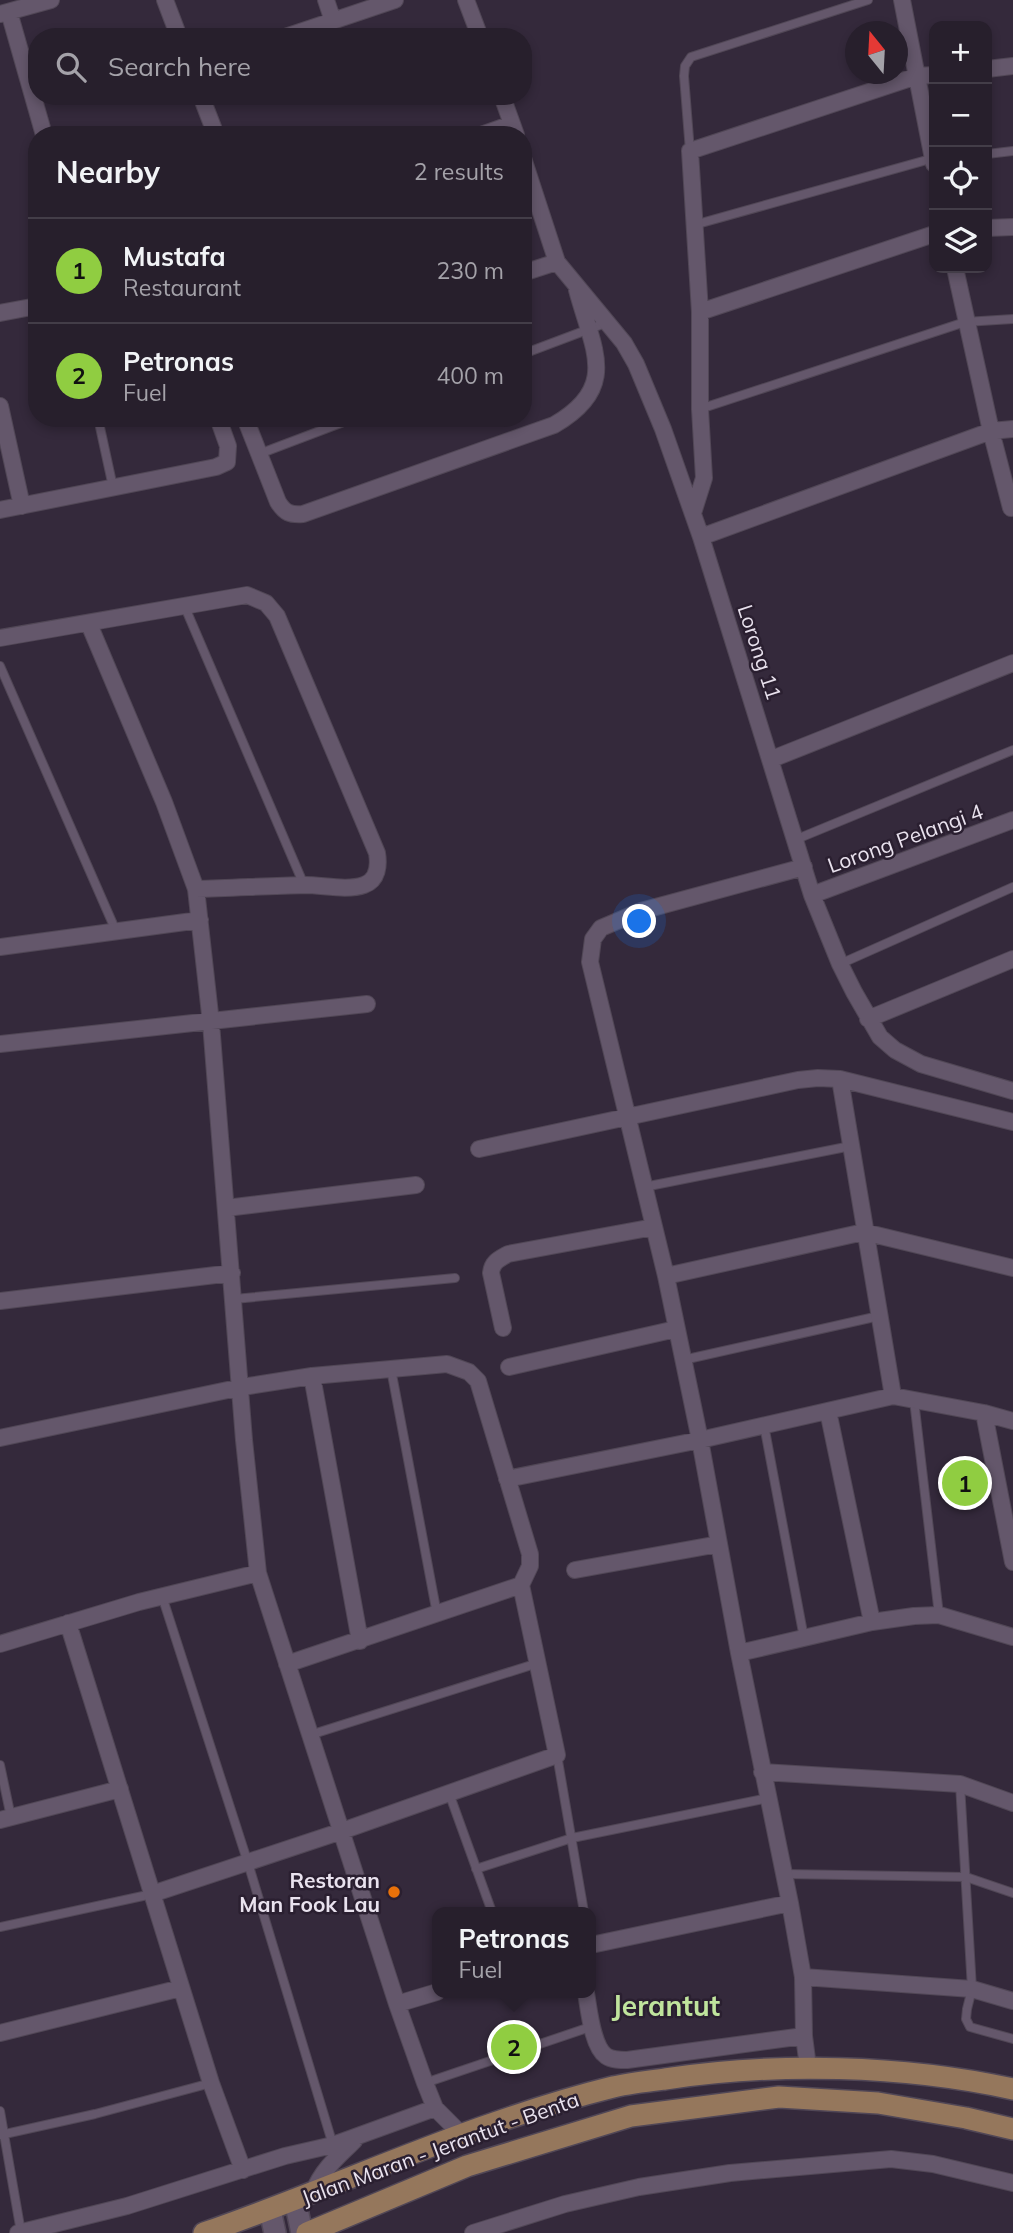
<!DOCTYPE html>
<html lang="en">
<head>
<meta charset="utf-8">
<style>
  body { margin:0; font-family:Mulish,sans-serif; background:#2f2734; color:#f1f3f6 }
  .controls { position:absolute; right:21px; top:21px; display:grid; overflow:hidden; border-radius:14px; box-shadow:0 4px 10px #0003 }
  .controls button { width:63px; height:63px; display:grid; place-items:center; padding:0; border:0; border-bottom:2px solid #433d48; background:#271f2c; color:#f1f3f6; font:35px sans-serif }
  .compass { position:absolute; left:845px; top:21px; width:63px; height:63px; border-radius:50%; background:#271f2c; box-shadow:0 4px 10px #0003; rotate:342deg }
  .you { position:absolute; left:640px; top:922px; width:24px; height:24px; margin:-18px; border:5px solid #fff; border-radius:50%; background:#1a73e8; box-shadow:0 0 0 10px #1a73e833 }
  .badge { display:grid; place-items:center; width:46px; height:46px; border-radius:50%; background:#90cd41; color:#111; font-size:23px; font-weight:700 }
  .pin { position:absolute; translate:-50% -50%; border:4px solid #fff; box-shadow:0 2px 7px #0006 }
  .popup { position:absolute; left:432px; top:1907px; width:164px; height:91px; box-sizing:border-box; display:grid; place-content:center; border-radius:14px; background:#271f2c; filter:drop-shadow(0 2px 5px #0005); font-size:23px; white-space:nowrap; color:#a4a2a9 }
  .popup b { font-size:26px; color:#f1f3f6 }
  .popup::after { content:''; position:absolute; left:50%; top:100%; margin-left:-14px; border:14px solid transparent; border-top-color:#271f2c }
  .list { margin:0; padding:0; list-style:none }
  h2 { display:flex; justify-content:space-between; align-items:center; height:91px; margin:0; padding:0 28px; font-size:30px }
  h2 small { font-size:23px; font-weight:400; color:#a4a2a9 }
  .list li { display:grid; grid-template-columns:46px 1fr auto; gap:21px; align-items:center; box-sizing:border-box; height:105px; padding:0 28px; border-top:2px solid #433d48 }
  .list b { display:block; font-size:26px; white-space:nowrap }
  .list p { margin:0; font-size:23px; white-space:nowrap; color:#a4a2a9 }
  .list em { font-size:23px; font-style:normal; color:#a4a2a9 }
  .icon { flex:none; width:38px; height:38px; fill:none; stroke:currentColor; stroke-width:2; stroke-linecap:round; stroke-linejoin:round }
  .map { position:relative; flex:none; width:1013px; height:2233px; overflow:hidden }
  .search { position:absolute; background:#271f2c; box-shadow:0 4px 10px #0003; left:28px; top:28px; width:504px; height:77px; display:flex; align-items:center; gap:18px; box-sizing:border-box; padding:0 24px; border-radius:28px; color:#a4a2a9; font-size:26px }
  .panel { position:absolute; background:#271f2c; box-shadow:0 4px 10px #0003; left:28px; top:126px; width:504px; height:301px; border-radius:28px }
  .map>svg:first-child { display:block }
</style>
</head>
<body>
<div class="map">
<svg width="1013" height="2233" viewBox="0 0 1013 2233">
  <rect width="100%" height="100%" fill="#34293b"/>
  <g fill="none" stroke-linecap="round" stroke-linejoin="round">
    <defs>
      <path id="lane" d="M690 151 684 76 685 66 691 57 868 0
        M987 154 1013 151
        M694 225 934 158
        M523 354 608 322
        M700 409 965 322 1013 319
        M98 418 113 487
        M259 454 354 418
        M184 605 304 885
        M0 666 116 931
        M797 839 1013 750
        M840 964 1013 887
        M644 1187 851 1146
        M234 1299 455 1278
        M683 1360 879 1316
        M391 1369 437 1614
        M914 1400 939 1615
        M764 1425 804 1638
        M162 1596 248 1863 333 2145
        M310 1735 538 1663
        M557 1755 584 1912
        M0 1765 11 1817
        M960 1784 972 1989 967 2009 966 2019 970 2027 1013 2039
        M449 1793 492 1912
        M476 1869 572 1838 768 1798
        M784 1874 966 1877 1013 1893
        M0 1927 152 1894
        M425 2083 593 2026
        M0 2111 21 2232
        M0 2135 95 2114 211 2083"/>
      <path id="street" d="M165 0 179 37
        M326 0 333 21
        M466 0 480 37
        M902 0 934 164
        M9 12 44 135
        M0 14 51 0
        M285 37 395 0
        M987 69 1013 66
        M201 96 216 135
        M502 96 516 135
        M481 135 512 124
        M523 158 557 262 624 343 636 364 663 429 701 537 812 895 840 964 854 992 880 1037 895 1050 921 1064 1013 1091
        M987 228 1013 227
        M955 268 991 431 1011 508
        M523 273 557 262
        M700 312 934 234
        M0 313 37 306
        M0 406 22 506
        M245 418 278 502C285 513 290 515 303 514L554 425C620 387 593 350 577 290
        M0 510 216 467 227 462 228 446 218 418
        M693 513 704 478 700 409V312L690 151 917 76 934 75
        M701 537 991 431 1013 429
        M89 624 164 802 196 889 211 1023 244 1440 258 1573 397 2004 425 2083 435 2108 462 2135
        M0 638 247 595 266 603 277 616 377 853C379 865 378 880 364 885 347 891 323 885 305 885 268 886 232 888 196 889
        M772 759 1013 663
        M804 867 641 911 601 928 593 939 590 962 666 1276 700 1440 739 1653 790 1903 803 1977 804 2036 808 2067
        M812 895 1013 820
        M0 947 200 920
        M868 1019 1013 959
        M0 1044 367 1004
        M840 1079 893 1396
        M479 1149 798 1080 818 1078 840 1079 1013 1122
        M226 1208 416 1185
        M666 1276 864 1232 1013 1268
        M0 1301 232 1273
        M503 1328 491 1273C492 1262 499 1259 508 1254L654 1227
        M509 1367 676 1329
        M312 1376 360 1641
        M828 1411 872 1622
        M984 1413 1013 1562
        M0 1438 242 1387 312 1376 447 1364 469 1372 478 1381 530 1554V1566L521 1585 287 1664
        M507 1479 700 1440 893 1396 984 1413 1013 1421
        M575 1570 719 1544
        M68 1623 211 2083 243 2170
        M0 1644 139 1602 258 1573
        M739 1653 872 1622 914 1616 939 1615 1013 1637
        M762 1772 960 1784 1013 1803
        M0 1820 120 1789
        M152 1894 342 1831 557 1755 521 1585
        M591 1945 790 1903
        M803 1977 972 1989 1013 2001
        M586 1993C589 2009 592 2046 606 2056 612 2060 620 2060 627 2060L804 2036
        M397 2004 437 1992
        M0 2033 181 1988
        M313 2193C321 2171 337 2157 354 2141
        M18 2233 127 2206 285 2156 333 2145 435 2108
        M473 2233 565 2204 639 2187 730 2173 891 2159 933 2164 1013 2183"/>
      <path id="secondary" d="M295 2200 302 2233
        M270 2210 275 2233"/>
      <path id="primary" d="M204 2233C340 2186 472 2122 613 2087 630 2083 648 2081 665 2079 776 2062 903 2065 1013 2089
        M307 2233 467 2166 631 2116 779 2097 878 2103 966 2118 1013 2129"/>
    </defs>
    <use href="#lane" stroke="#514756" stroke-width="10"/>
    <use href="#street" stroke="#514756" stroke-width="18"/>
    <use href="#secondary" stroke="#514756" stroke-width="24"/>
    <use href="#primary" stroke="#514756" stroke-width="24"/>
    <use href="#lane" stroke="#64576b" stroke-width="8"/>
    <use href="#street" stroke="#64576b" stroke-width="16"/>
    <use href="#secondary" stroke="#64576b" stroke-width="21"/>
    <use href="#primary" stroke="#95775c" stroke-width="21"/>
  </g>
  <circle fill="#e8710a" stroke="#2a1f30" stroke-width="2.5" cx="394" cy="1892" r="7"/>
  <g text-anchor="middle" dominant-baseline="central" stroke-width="5" stroke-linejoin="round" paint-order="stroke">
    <g font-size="21" fill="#e9e2ee" stroke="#2a1f30">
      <text transform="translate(760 652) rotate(72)">Lorong 11</text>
      <text transform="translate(905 838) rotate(-20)">Lorong Pelangi 4</text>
      <text transform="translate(440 2148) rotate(-20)">Jalan Maran - Jerantut - Benta</text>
    </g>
    <g font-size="21" font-weight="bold" fill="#e9e2ee" stroke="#2a1f30" text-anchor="end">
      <text x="380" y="1880">Restoran<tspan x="380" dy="24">Man Fook Lau</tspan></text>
    </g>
    <g font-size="28" font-weight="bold" fill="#c0e49d" stroke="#2a1f30">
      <text x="666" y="2005">Jerantut</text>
    </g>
  </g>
</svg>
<div class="controls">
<button>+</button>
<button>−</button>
<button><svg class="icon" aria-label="locate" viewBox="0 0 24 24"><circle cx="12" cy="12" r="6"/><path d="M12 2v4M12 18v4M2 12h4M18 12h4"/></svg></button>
<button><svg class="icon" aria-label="layers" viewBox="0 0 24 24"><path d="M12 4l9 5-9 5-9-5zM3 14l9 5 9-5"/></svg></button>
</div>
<svg class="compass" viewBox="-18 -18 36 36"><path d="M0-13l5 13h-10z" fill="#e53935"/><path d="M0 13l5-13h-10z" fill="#a4a2a9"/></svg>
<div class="you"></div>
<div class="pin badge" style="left:965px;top:1483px">1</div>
<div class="pin badge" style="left:514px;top:2047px">2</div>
<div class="popup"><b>Petronas</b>Fuel</div>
<div class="search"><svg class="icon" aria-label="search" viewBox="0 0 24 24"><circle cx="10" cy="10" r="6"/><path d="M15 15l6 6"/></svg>Search here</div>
<section class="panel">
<h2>Nearby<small>2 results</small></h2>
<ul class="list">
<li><span class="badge">1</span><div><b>Mustafa</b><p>Restaurant</p></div><em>230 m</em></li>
<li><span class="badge">2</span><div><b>Petronas</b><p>Fuel</p></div><em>400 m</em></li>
</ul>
</section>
</div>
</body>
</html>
